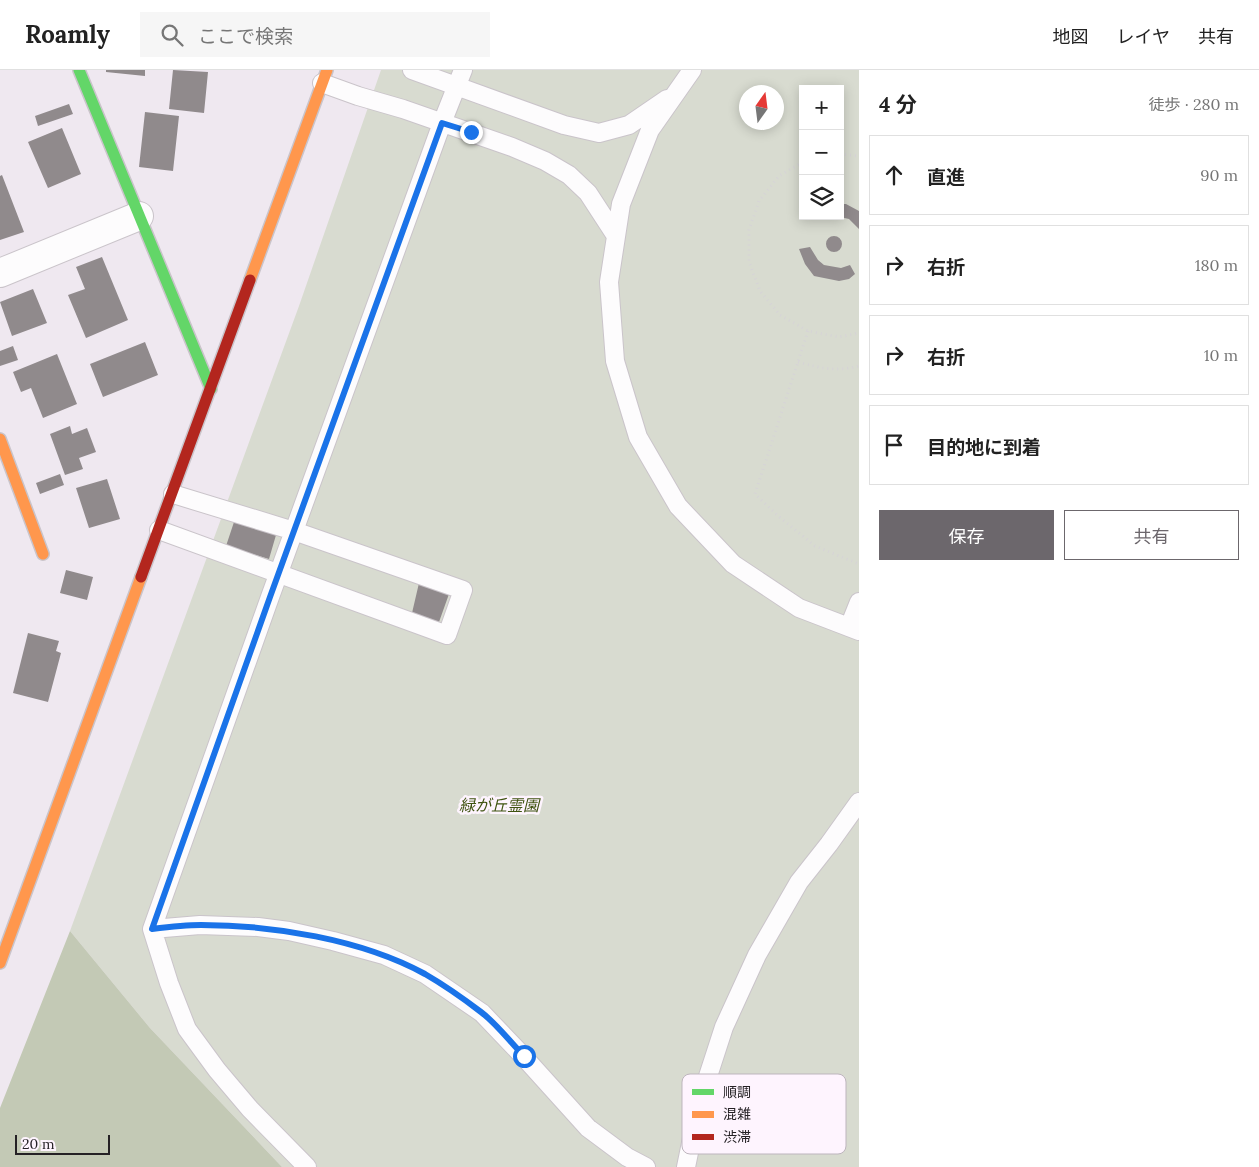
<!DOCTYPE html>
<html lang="ja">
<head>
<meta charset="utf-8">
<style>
  body { margin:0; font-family:Lora,"Noto Sans JP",serif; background:#f6f6f6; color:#222 }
  .controls { position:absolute; right:15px; top:15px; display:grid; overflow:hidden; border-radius:0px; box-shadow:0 2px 12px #0003 }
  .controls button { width:45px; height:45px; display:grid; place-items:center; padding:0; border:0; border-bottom:1px solid #e0e0e0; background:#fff; color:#222; font:25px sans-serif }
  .compass { position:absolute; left:739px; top:15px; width:45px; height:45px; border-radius:50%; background:#fff; box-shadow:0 2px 12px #0003; rotate:14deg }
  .scale { position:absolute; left:15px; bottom:12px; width:95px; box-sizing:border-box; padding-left:5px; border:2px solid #252125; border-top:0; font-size:14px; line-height:18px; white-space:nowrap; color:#252125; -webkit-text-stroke:4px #fef4fe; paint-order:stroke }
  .stop { position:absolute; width:15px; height:15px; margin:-11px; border:4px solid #1a73e8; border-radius:50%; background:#fff }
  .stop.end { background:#1a73e8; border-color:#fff; box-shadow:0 1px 5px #0008 }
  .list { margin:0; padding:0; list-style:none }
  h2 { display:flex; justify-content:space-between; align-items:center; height:65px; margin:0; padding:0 20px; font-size:21px }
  h2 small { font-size:16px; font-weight:400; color:#767676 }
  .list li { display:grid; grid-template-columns:32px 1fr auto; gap:15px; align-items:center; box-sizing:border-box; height:80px; margin:0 10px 10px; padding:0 10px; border:1px solid #e0e0e0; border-radius:0px }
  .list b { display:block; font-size:19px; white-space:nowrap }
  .list em { font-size:16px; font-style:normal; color:#767676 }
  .actions { display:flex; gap:10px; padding:15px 20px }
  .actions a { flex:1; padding:11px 0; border:1px solid #6c676c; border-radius:0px; text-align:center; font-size:18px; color:#6c676c }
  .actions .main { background:#6c676c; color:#fff }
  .icon { flex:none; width:28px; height:28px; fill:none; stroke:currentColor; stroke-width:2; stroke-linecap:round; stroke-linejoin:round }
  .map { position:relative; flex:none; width:859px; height:1097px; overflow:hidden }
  header { display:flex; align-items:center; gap:30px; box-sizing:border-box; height:70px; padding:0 25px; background:#fff; border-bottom:1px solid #e0e0e0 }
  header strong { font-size:24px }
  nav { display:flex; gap:28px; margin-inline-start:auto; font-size:18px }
  .search { width:350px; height:45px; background:#f6f6f6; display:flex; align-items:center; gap:12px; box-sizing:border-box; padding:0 18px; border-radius:0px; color:#767676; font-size:19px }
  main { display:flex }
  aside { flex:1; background:#fff }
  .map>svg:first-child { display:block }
</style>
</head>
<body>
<header>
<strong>Roamly</strong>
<div class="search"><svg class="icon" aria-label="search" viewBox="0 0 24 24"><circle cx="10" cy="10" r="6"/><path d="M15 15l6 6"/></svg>ここで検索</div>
<nav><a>地図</a><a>レイヤ</a><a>共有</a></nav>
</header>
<main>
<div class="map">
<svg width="859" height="1097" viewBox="0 0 859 1097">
  <rect width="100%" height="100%" fill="#efe8f0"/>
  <path fill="#d8dbd0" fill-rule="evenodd" d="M381 0H859V1097H282L150 958 70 861 299 236ZM803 19H840V146H803ZM746 22H776V52H746Z"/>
  <path fill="#c3c9b5" d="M70 861 150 958 282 1097H0V1038Z"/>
  <path fill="#908a8c" d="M106 0H145V6L106 2Z
    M173 0 208 2 204 43 169 39Z
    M69 34 73 44 38 56 35 46Z
    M145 42 179 46 173 101 139 97Z
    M62 58 81 104 48 118 28 72Z
    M2 105 24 162 0 170V106Z
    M840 134H846L859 141V159L849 149 840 147Z
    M826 174a8 8 0 1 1 16 0a8 8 0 1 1-16 0Z
    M810 177 818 190 824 195 841 198 850 195 855 204 849 209 839 211 814 206 805 194 799 179Z
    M102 187 128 250 86 268 68 225 85 219 76 197Z
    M33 219 47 253 12 266 0 232Z
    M145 272 158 305 103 327 90 294Z
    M13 276 18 290 0 296V281Z
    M57 284 77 334 43 348 31 318 21 322 13 302Z
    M70 356 72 364 87 358 96 382 79 388 83 399 65 405 50 364Z
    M60 404 64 415 40 424 36 413Z
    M107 409 120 449 89 458 76 418Z
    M234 452 276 465 269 489 226 476Z
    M66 500 93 507 87 530 60 523Z
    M419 513 449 524 439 552 412 543Z
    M28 563 59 571 56 581 61 583 48 632 13 623Z"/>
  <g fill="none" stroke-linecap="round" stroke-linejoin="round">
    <defs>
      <path id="lane" d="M412 0 564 55 599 63 629 55 667 29
        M692 0 650 60 621 134 609 212 615 291 638 367 678 436 733 494 799 538 859 561
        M322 13 358 26 403 39 512 77 545 91 569 105 588 123 616 166
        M159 460 447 565 463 520 294 461 173 424
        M849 557 859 532
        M152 859 200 855 258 857 289 861 333 871 384 885 425 904 482 943 523 986 588 1058 627 1087 646 1097
        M307 1097 250 1039 217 1000 187 959 169 913 152 859 270 527 442 53 463 0
        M686 1097 699 1034 724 957 757 885 799 812 829 774 859 732"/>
      <path id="street" d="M0 203 139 146"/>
      <path id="fast" d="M79 0 211 319"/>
      <path id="slow" d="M250 210 327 0
        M0 369 43 484
        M0 893 141 507"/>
      <path id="jam" d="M141 507 250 210"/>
    </defs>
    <use href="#lane" stroke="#cac4ca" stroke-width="20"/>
    <use href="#street" stroke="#cac4ca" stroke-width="30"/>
    <use href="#fast" stroke="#cac4ca" stroke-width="14"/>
    <use href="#slow" stroke="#cac4ca" stroke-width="14"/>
    <use href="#jam" stroke="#cac4ca" stroke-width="14"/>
    <path stroke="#d6d4d6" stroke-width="3" stroke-dasharray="1 4" stroke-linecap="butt" d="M840 84 859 86
      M803 92 779 106 759 131 749 160V192L760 221 780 245 808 261 839 267 859 263
      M808 261 755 424 777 445 815 476 859 494
      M798 292C820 298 836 302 859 296"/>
    <use href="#lane" stroke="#fdfcfd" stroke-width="18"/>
    <use href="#street" stroke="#fdfcfd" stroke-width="28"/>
    <use href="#fast" stroke="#63d668" stroke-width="11"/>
    <use href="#slow" stroke="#ff974d" stroke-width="11"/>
    <use href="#jam" stroke="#b3261e" stroke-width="11"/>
  </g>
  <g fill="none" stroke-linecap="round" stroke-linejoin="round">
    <path stroke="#1a73e8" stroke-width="6" d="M471 62 442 53 270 527 152 859C168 857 184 855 201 855 272 855 361 869 425 904 444 915 464 929 481 942 497 954 510 972 524 986"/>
  </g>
  <g text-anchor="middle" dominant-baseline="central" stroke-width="5" stroke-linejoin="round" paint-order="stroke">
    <g font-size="16" font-style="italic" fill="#3f5310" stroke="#fef4fe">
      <text x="499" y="735">緑が丘霊園</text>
    </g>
  </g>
  <rect x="682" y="1004" width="164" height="80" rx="8" fill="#fef4fe" stroke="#bdb5bd" stroke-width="1"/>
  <rect x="692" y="1019" width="22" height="6" fill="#63d668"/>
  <rect x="692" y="1041" width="22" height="7" fill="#ff974d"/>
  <rect x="692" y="1064" width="22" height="6" fill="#b3261e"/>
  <g font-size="14" fill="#252125">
    <text x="723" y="1027">順調</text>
    <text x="723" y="1049">混雑</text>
    <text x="723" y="1072">渋滞</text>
  </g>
</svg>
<div class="controls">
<button>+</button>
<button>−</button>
<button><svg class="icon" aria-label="layers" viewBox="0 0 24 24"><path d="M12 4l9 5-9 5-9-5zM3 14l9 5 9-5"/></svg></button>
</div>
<svg class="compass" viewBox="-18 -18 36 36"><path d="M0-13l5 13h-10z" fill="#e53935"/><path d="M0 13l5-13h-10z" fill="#767676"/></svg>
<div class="scale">20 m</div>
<div class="stop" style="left:524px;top:986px"></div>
<div class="stop end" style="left:471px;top:62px"></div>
</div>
<aside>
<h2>4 分<small>徒歩 · 280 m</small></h2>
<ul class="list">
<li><svg class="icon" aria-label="ahead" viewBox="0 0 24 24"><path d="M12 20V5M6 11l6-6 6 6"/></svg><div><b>直進</b></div><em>90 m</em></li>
<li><svg class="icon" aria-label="right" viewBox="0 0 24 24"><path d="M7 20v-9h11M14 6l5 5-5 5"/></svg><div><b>右折</b></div><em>180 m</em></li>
<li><svg class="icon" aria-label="right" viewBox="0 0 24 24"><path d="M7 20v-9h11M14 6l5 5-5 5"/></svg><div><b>右折</b></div><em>10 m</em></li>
<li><svg class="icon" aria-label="arrive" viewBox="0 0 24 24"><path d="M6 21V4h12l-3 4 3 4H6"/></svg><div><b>目的地に到着</b></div></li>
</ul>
<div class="actions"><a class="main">保存</a><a>共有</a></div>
</aside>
</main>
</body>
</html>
